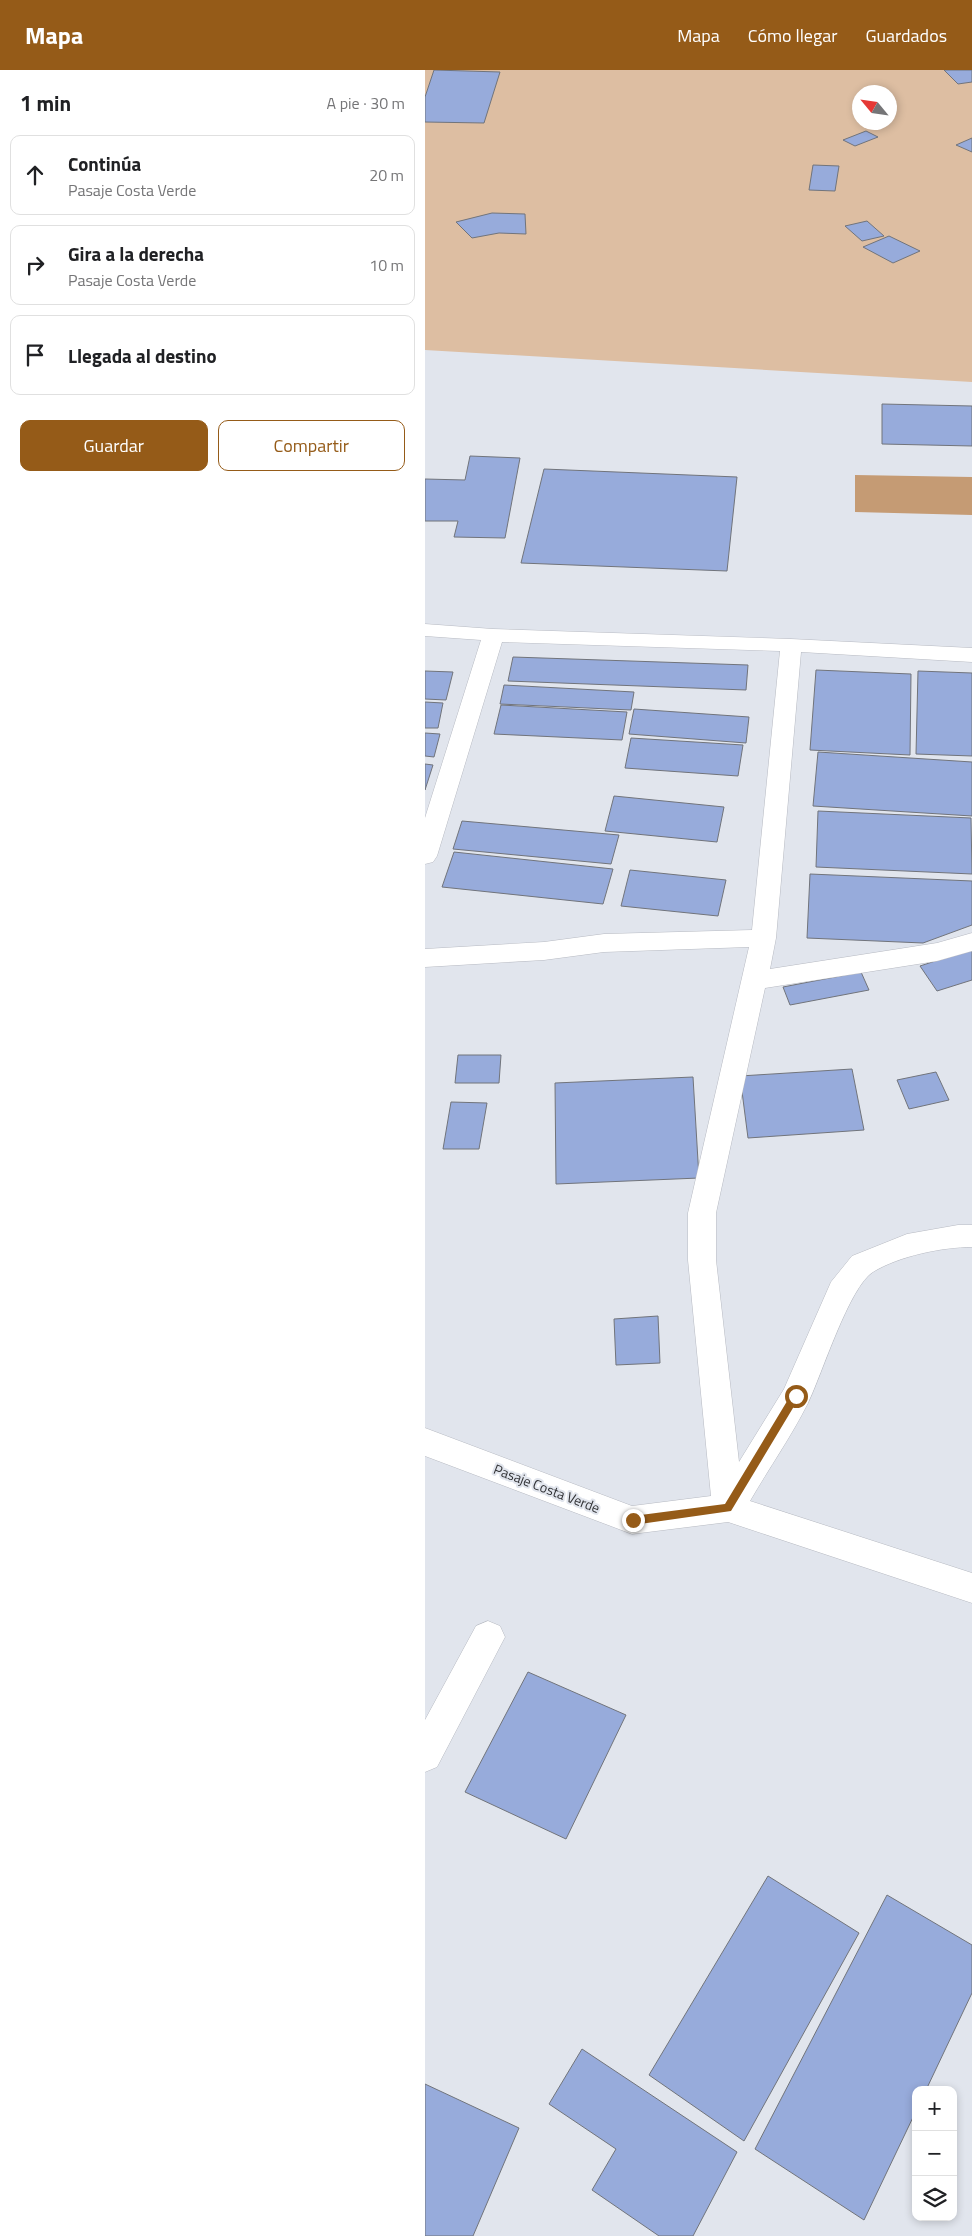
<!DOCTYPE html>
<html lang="es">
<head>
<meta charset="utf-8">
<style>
  body { margin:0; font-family:"Titillium Web",sans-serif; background:#f2f2f2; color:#202124 }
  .controls { position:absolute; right:15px; bottom:15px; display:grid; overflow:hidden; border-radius:10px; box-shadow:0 2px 8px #0003 }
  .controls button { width:45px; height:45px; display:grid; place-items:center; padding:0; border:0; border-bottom:1px solid #e0e0e0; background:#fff; color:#202124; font:25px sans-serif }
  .compass { position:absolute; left:427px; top:15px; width:45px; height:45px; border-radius:50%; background:#fff; box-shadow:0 2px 8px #0003; rotate:299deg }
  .stop { position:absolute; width:15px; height:15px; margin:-11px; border:4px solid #955b18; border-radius:50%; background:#fff }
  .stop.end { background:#955b18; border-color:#fff; box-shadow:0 1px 5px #0008 }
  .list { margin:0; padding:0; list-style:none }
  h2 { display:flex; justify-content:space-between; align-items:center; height:65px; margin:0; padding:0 20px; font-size:21px }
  h2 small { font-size:16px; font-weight:400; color:#757577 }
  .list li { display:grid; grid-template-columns:32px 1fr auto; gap:15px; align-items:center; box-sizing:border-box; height:80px; margin:0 10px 10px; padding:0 10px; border:1px solid #e0e0e0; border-radius:10px }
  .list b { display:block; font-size:19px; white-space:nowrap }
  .list p { margin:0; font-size:16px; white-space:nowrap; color:#757577 }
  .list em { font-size:16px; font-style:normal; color:#757577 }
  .actions { display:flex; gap:10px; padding:15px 20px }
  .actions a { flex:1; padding:11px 0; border:1px solid #955b18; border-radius:10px; text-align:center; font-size:18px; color:#955b18 }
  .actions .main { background:#955b18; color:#fff }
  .icon { flex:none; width:28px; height:28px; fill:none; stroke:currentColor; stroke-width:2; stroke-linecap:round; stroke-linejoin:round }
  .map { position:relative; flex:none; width:547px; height:2166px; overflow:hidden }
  header { display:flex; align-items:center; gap:30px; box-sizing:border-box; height:70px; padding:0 25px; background:#955b18; color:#fff }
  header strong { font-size:24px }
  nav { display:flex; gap:28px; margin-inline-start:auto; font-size:18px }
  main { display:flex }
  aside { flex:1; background:#fff }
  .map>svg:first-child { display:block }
</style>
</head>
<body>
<header>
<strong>Mapa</strong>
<nav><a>Mapa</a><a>Cómo llegar</a><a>Guardados</a></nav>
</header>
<main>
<aside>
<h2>1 min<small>A pie · 30 m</small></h2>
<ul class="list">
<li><svg class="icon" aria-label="ahead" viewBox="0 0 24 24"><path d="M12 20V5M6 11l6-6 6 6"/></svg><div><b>Continúa</b><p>Pasaje Costa Verde</p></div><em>20 m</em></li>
<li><svg class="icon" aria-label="right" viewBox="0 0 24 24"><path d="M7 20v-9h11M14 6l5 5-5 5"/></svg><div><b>Gira a la derecha</b><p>Pasaje Costa Verde</p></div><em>10 m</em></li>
<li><svg class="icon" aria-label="arrive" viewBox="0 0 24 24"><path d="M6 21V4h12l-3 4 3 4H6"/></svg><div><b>Llegada al destino</b></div></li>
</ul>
<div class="actions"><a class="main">Guardar</a><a>Compartir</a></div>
</aside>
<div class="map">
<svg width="547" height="2166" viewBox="0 0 547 2166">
  <rect width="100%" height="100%" fill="#e1e5ed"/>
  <path fill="#ddbea2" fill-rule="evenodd" d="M0 0H547V312L0 280ZM434 22H464V52H434Z"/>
  <path fill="#c59b74" d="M430 405 547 407V445L430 442Z"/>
  <path fill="#97abdb" stroke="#71747b" d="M9 0 75 2 59 53 0 52V27Z
    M519 0H547V12L533 14Z
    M441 61 453 67 430 76 418 70Z
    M547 68V82L531 75Z
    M388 95 414 96 410 121 384 120Z
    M67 143 100 144 101 164 74 163 47 168 31 152Z
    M442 151 459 166 437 171 420 156Z
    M464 166 495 181 468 193 438 177Z
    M457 334 547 336V376L457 374Z
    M45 386 95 388 80 468 29 467 33 451H0V409L40 410Z
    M119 399 312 407 302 501 96 493Z
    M88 587 323 595 321 620 83 611Z
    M391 600 486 604 485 685 385 680Z
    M0 601 28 602 21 630 0 629Z
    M493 601 547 603V686L491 684Z
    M79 615 209 622 206 640 75 634Z
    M0 632 18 633 13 658H0Z
    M76 635 202 642 197 670 69 664Z
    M209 639 324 647 321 673 204 664Z
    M0 663 15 664 9 687 0 686Z
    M206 668 318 675 313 706 200 698Z
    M393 682 547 692V746L388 736Z
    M0 694 8 695 0 720Z
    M189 726 299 737 292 772 180 761Z
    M393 741 546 748 547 804 391 797Z
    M37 751 194 765 186 794 28 779Z
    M29 782 188 799 178 834 17 817Z
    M205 800 301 810 293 846 196 836Z
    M385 804 547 811V855L498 873 382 868Z
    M547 879V910L512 921 495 896Z
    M436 902 444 920 365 935 358 917Z
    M33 985H76L74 1013H30Z
    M427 999 439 1060 323 1068 315 1006Z
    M511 1002 524 1030 484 1039 472 1010Z
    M268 1007 274 1108 131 1114 130 1013Z
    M26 1032 62 1033 54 1079H18Z
    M233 1246 235 1293 191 1295 189 1249Z
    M103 1602 201 1645 141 1769 40 1722Z
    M343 1806 434 1863 319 2071 224 2005Z
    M462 1825 547 1875V1923L501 2020H491V2041L439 2150 330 2079Z
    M157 1979 312 2082 268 2166H234L167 2120 191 2079 124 2034Z
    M0 2014 94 2058 48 2166H0Z"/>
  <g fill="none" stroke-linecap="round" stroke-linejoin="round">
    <defs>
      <path id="minor" d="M0 554 68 559 366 569 547 578V592L376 582 351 868 345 899 512 873 547 863V881L512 891 340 918 291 1143V1190L314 1392 359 1319 406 1212 427 1186 482 1164 533 1155H547V1177C518 1177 474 1186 448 1202 424 1217 397 1304 383 1333 366 1367 344 1398 325 1431L547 1503V1533L303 1452 207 1464 0 1386V1358L207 1436 286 1426 263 1190V1143L324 877 179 882 119 890 0 897V879L119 872 179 864 327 860 355 581 77 572 12 786 8 792 0 794V748L56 570 0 566Z
        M63 1551 75 1556 80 1567 12 1697 0 1702V1650L51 1556Z"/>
    </defs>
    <use href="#minor" stroke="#b7bac2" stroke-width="1"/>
    <use href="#minor" fill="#fff" fill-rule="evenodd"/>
  </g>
  <path fill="#955b18" d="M371 1322 375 1326 374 1328 306 1441 208 1455 204 1454 203 1450 208 1446 300 1434 367 1323Z"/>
  <g text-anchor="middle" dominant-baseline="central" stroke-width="4" stroke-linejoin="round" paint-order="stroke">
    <g font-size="14" fill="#313235" stroke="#e1e5ed">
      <text transform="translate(122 1418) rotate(21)">Pasaje Costa Verde</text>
    </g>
  </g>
</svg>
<div class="controls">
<button>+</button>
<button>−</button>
<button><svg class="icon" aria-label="layers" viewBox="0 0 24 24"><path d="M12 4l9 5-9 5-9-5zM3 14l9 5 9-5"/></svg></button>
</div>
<svg class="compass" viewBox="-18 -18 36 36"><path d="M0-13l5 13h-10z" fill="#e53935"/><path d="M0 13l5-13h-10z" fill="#757577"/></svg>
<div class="stop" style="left:371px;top:1326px"></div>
<div class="stop end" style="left:208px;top:1450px"></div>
</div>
</main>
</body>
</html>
